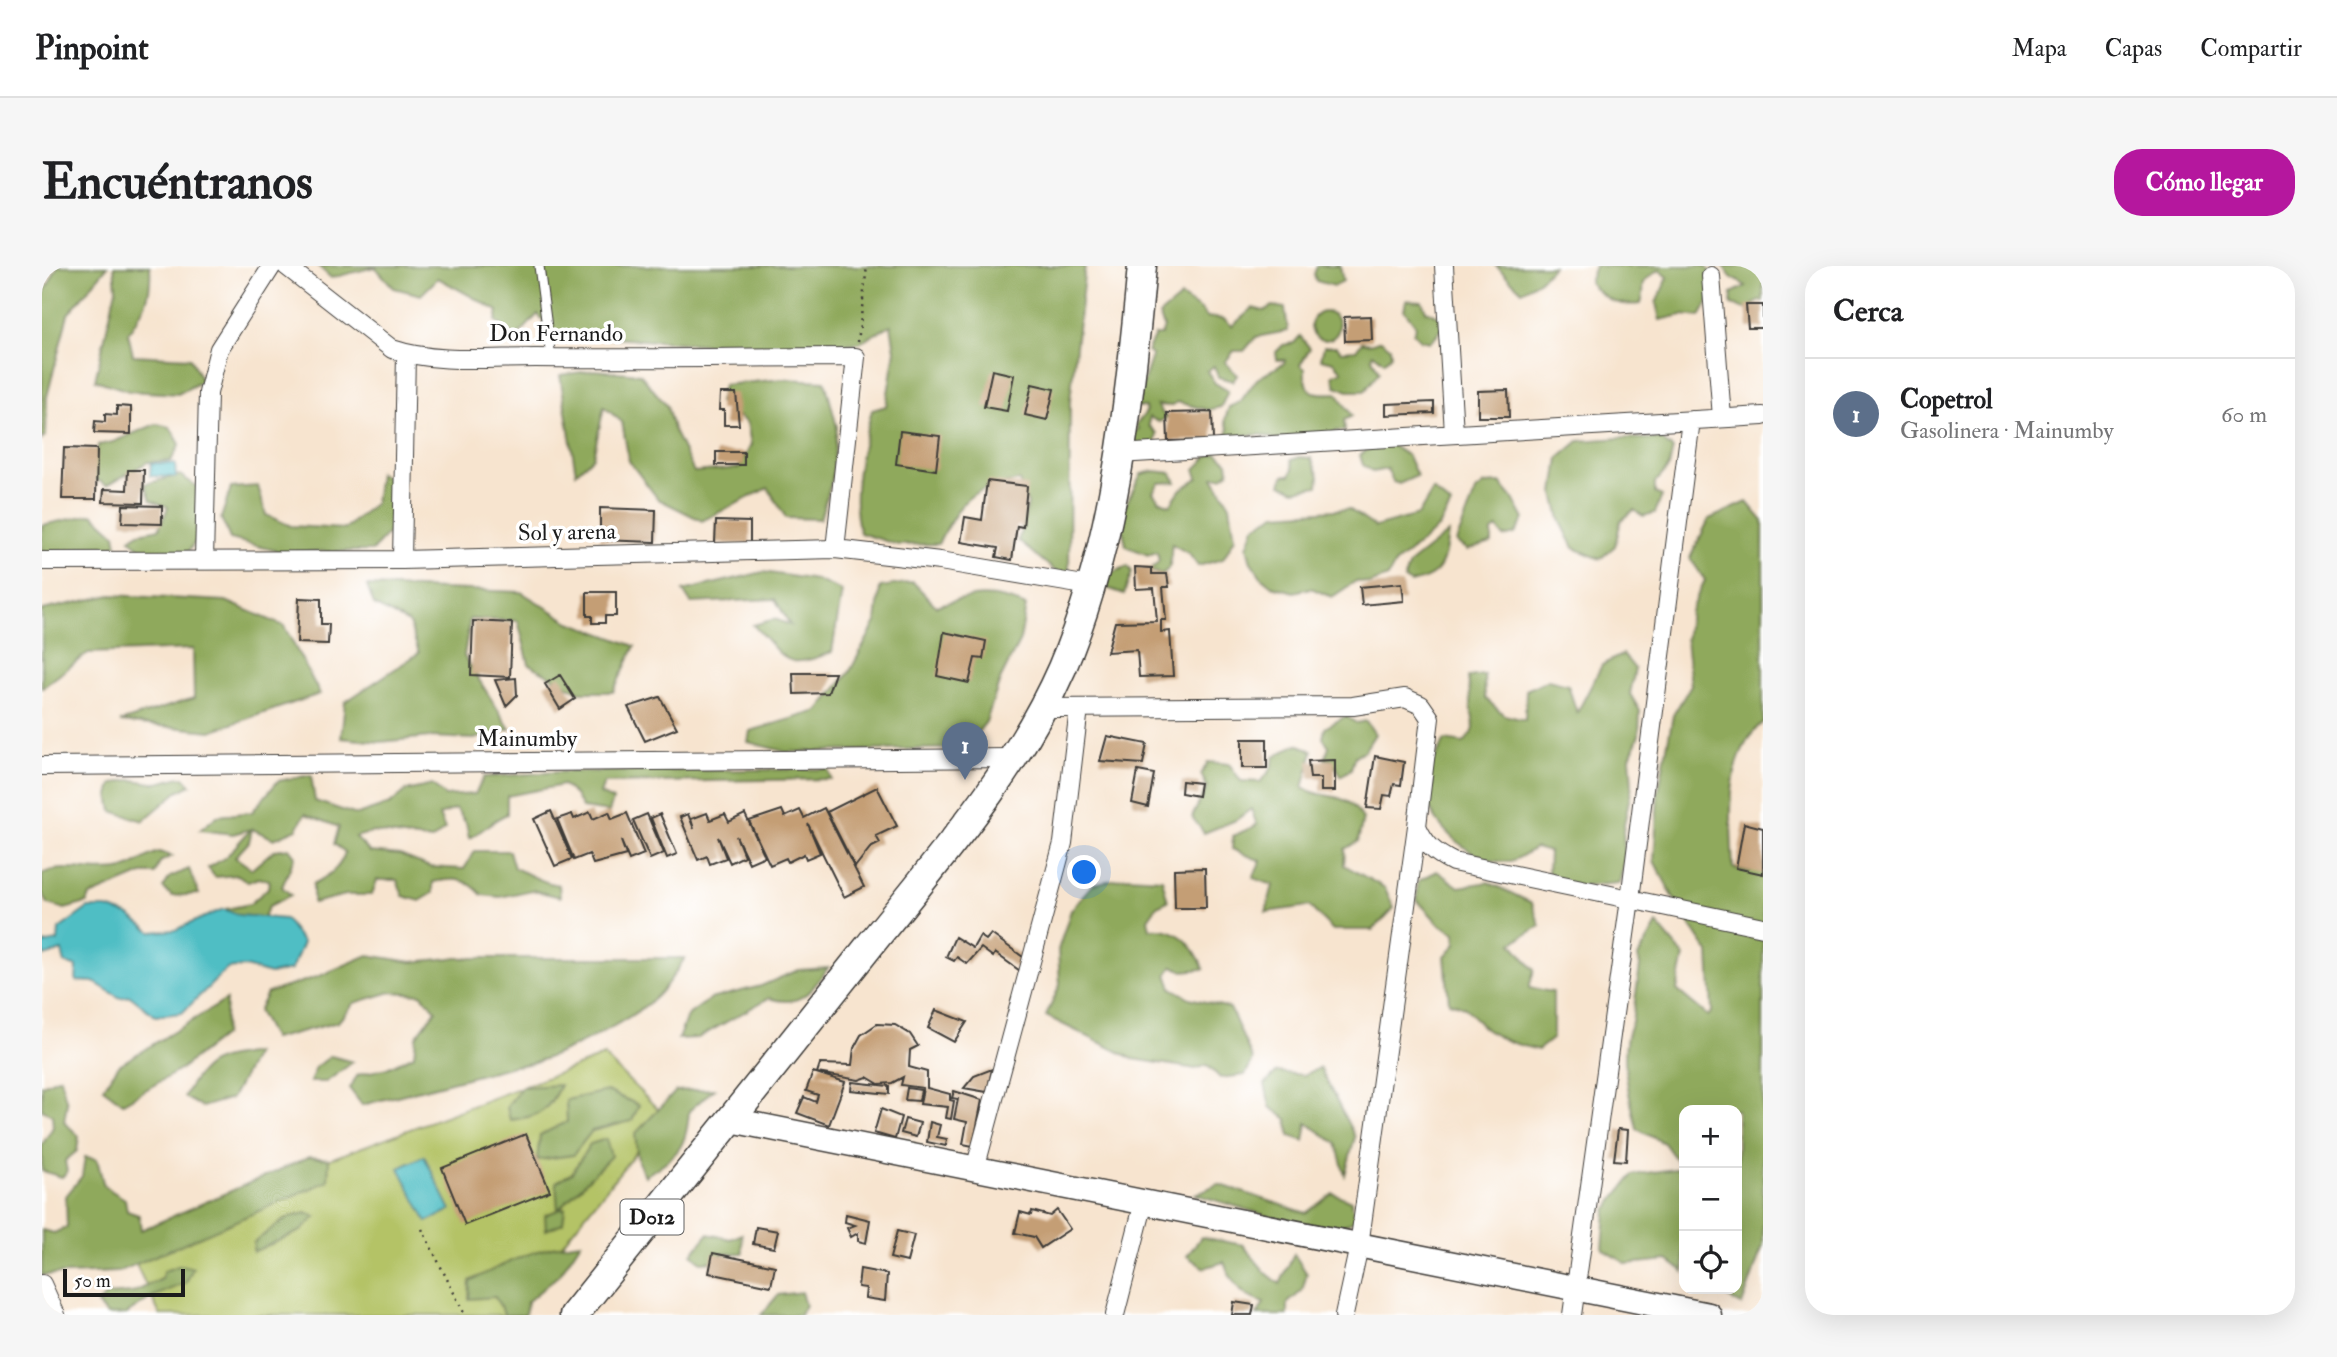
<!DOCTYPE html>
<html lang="es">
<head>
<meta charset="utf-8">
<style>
  body { margin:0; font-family:"IM FELL Double Pica",serif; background:#f6f6f6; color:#202124 }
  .controls { position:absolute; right:21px; bottom:21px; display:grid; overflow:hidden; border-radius:14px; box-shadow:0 7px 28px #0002 }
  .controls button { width:63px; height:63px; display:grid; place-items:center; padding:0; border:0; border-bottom:2px solid #e0e0e0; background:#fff; color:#202124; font:35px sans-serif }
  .scale { position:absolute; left:21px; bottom:18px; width:122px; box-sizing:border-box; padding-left:7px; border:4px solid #1c1c1c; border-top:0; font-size:19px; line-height:24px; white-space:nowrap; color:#1c1c1c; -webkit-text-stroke:5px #fff; paint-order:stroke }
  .you { position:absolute; left:1043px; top:607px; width:24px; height:24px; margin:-18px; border:5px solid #fff; border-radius:50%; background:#1a73e8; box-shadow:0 0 0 10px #1a73e833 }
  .badge { display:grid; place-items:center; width:46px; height:46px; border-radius:50%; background:#b5179e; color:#fff; font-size:23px; font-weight:700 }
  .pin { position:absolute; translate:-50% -58px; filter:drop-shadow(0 2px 4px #0008) }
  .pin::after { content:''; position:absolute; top:37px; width:24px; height:21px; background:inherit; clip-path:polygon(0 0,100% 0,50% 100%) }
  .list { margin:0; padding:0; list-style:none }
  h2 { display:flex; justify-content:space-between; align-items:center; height:91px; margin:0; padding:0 28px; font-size:30px }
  h2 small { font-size:23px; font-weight:400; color:#757577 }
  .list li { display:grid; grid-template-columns:46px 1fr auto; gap:21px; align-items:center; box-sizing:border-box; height:112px; padding:0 28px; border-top:2px solid #e0e0e0 }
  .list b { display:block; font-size:26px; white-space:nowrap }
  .list p { margin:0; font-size:23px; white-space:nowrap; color:#757577 }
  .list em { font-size:23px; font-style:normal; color:#757577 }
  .icon { flex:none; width:38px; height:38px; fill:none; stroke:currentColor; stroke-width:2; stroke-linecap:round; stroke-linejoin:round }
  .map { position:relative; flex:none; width:1721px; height:1049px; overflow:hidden; border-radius:28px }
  header { display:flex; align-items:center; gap:42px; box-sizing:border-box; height:98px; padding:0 35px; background:#fff; border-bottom:2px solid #e0e0e0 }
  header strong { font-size:33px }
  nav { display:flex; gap:38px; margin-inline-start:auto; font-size:24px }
  .intro { display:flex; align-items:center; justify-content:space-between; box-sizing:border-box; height:168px; padding:0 42px }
  h1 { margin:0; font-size:49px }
  .button { padding:18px 32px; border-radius:28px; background:#b5179e; color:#fff; font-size:24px; font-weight:700 }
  main { display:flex; gap:42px; padding:0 42px }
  aside { flex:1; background:#fff; border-radius:28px; box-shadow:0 7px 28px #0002 }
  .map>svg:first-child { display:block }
</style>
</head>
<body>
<header>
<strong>Pinpoint</strong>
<nav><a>Mapa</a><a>Capas</a><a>Compartir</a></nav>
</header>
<div class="intro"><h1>Encuéntranos</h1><a class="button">Cómo llegar</a></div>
<main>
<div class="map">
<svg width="1721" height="1049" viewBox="0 0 1721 1049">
  <rect width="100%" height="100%" fill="#fff"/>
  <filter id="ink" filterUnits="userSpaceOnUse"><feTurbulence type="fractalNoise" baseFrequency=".0143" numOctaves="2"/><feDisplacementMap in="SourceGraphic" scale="14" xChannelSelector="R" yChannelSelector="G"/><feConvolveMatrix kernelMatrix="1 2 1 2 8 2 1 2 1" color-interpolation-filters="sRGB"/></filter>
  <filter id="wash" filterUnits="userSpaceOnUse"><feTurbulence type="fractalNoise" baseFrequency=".00686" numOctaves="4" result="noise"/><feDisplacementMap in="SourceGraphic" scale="28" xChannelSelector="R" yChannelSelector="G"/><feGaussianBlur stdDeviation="1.57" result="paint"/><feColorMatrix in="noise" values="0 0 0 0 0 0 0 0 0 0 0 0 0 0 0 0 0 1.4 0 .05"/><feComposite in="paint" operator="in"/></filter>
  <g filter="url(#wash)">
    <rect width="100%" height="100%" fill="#f7e4cf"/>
    <path fill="#b4c366" stroke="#687041" stroke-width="2" d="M562 790 623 850 463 1049H118L81 971Z"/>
    <path fill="#8fa95b" stroke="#56623c" stroke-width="2" d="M16 0H66L26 48 5 131 4 169 0 173V31Z
      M72 0H108C110 31 103 42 86 67L91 89 148 92 160 115 136 128 87 125 53 114 74 23Z
      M276 0H1043L1028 135 1027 316 976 275 986 238 977 215C923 224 922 232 896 278L856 279 818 267C807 227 819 184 830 144L844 140 853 84 849 59 817 77 715 82 511 68 496 48 474 72 454 55 456 45 396 12 379 29 352 22 333 1 289 12Z
      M1275 0H1298L1301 15 1292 20 1274 15 1272 8Z
      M1454 0H1511L1498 14 1480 25Z
      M1553 0H1663L1670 6 1675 20 1658 51 1640 49 1618 54 1614 37 1626 11 1617 4C1592 20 1606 18 1599 38 1576 41 1561 33 1547 16Z
      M1681 0H1721V36L1717 35 1704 43 1689 39 1690 27 1704 20 1689 11Z
      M1139 31 1159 44 1164 51 1182 53 1190 60 1211 42 1222 45 1230 40 1243 42 1246 65 1214 71 1202 85H1192L1183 96 1195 109 1191 115 1176 111 1172 100 1165 105 1173 117 1186 125 1179 141 1166 144 1135 136 1129 140 1115 139 1124 152 1117 156 1107 151V160L1115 168 1112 181 1099 190 1083 168 1097 164 1094 159 1104 146 1103 141H1093L1110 90 1105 85 1113 69H1119L1122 61 1117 49Z
      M1364 34 1380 35 1384 45 1403 52 1404 59 1388 76 1378 74 1371 67 1374 60 1362 44Z
      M1269 60a14 14 0 1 1 28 0a14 14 0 1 1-28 0Z
      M1258 70 1268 82 1258 99 1263 103C1261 130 1275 128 1295 127L1310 150 1302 154 1303 165H1293L1291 169 1234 174 1221 169H1202L1200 174 1182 173 1187 164 1183 154 1187 141 1198 136 1215 113 1242 97 1243 94H1235L1234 86 1241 79 1252 77Z
      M1339 74 1348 81 1349 89 1342 96 1331 87 1330 92 1337 106 1323 125H1306L1294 120 1291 109 1300 105 1292 96 1279 93 1282 80H1295L1299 85 1314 84 1320 76 1328 78Z
      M553 104 598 108 625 140 631 163 652 206 697 202 709 179 705 157 677 136 681 119 740 113 783 115 795 161 790 214 778 253 744 252 726 222 660 255 616 233 587 195 580 156 562 141 551 191 534 207 518 109Z
      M114 158 128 161 138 178 129 195 106 196 65 219 51 212 56 179 71 176Z
      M1579 172 1618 173 1631 183 1627 201 1613 217V227L1620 230 1613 247 1601 250 1592 244 1579 254 1573 280 1558 293 1532 282 1518 254 1512 227 1517 192 1537 175Z
      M1349 179 1366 190 1375 210 1357 218 1351 216 1345 203 1331 206 1321 199 1318 189 1329 181Z
      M1175 187 1186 196 1187 206 1180 211H1171L1188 239 1193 272 1181 293 1156 300 1147 288 1130 278C1127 291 1133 300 1120 308L1107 305 1117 295 1115 286 1106 289 1084 280 1078 250 1099 208 1112 205 1130 207 1134 216 1117 217 1111 226 1117 234 1128 239 1138 224 1156 212 1153 203 1166 190Z
      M1258 191 1269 192 1277 210 1276 220 1253 224 1239 218 1242 209H1248L1251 203 1249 194Z
      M337 207 354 216 349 264 330 285 239 286 188 273 179 252 189 222 216 220 224 249 249 260 303 263 333 237Z
      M138 209 156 221 157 271 145 287 104 288 88 273 97 267 117 263 126 241 109 234 103 218Z
      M1458 217 1470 231 1482 253 1473 268 1462 271 1455 262 1450 265V277L1425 284 1414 276 1434 225 1443 218Z
      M1391 224 1409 239 1397 261 1353 298 1346 311 1328 318 1314 315 1290 331 1269 322 1252 326 1230 320 1220 312 1209 296 1205 281 1212 261 1234 248 1307 243 1333 261 1376 249Z
      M1705 236 1721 255V456C1681 491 1689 554 1691 602L1707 606 1721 598V661L1713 668 1721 675V979L1700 1039 1670 1023H1695V844H1642V1006L1626 994 1585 998 1561 983 1564 944 1591 909 1640 902 1622 877 1595 863C1588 833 1575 785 1590 756L1598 700 1596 691 1615 658 1642 690 1635 724 1666 750 1670 745 1667 687 1638 644 1612 595 1616 528 1631 449 1649 419 1644 375 1648 345 1663 314 1648 292 1667 253Z
      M51 248 73 268 75 279 53 288 0 287V259Z
      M1406 267C1402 296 1402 310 1369 317L1362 313 1367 298Z
      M1086 300 1090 306 1082 328 1065 322 1069 307Z
      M721 306 774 314 800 325 790 386C741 406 745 393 711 359L733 353 748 359 733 333 649 337 641 325Z
      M871 316 894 340C930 329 949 325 984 340L978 374 958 414 944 456 923 482 744 486 706 476 708 465 776 445 807 407 834 356 838 321Z
      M325 320 479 326 528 356 593 380 571 426H537L487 398 476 355 428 353 422 390 468 463 432 473 388 471 338 476 299 472 303 436 377 387 367 357 332 339Z
      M69 329 184 335 242 360 278 428 169 465 78 456 152 432 151 383 46 387 0 422V344Z
      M1581 388 1593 403 1588 428 1598 445 1597 469 1588 491 1590 519 1581 564 1583 595 1577 617 1531 621 1506 606 1507 586 1493 582C1486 586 1477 593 1469 595 1437 602 1389 561 1384 530 1381 510 1394 491 1403 474L1422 477 1432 463 1426 411 1442 409 1443 432 1462 449 1483 454 1484 424 1506 414 1526 419 1535 447 1560 399Z
      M1304 450 1314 457 1324 455 1333 468 1323 484 1313 490 1309 503 1299 510 1290 493H1283L1287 480 1281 472 1283 462Z
      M1255 478 1271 485 1261 522C1287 536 1302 522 1321 553L1316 575 1303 583 1302 599 1343 622 1352 642 1331 664H1291L1267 640 1224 646 1231 619 1211 612 1219 595 1190 583 1191 570 1215 559 1209 543 1194 554 1162 567 1150 551 1165 521 1159 508 1166 496 1187 498 1199 515 1218 516 1228 505 1233 490Z
      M786 503 789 513 562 517 558 528 571 534 567 546 540 542 533 529 521 519 465 530V548C450 554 442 565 427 572L424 557 414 543 397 549 403 563 390 574 332 566 313 571 328 586 358 589 388 601 422 603 433 585H467L472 602C489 608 499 617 517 619L518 631 490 624 458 631 440 629C424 611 413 612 391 616V627L378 635 361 630 355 614H335L330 629H304L271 637V618C286 610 298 603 303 586L292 578 297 561 263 548 255 563 232 573 210 563 207 576 193 591 210 603 232 584 247 582 253 590 240 621 249 629 227 640 219 657 179 651 184 643 208 638 226 622 227 614 216 612 206 616 196 609 173 611 166 602 184 591 209 563 191 568 158 564 175 550 210 546 236 515 269 509 273 535 315 549 348 538 364 525 390 519 403 530 433 528 442 511 516 506Z
      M142 511 149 519 135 526 101 555 70 545 67 529 70 519C94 507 102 521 120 516 128 514 133 511 142 511Z
      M117 586 130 590 118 596 113 608H100L48 630 45 637 23 643 6 638 0 626V608C22 597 51 608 77 604 92 602 102 590 117 586Z
      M147 603 157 628 130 630 121 622 128 611Z
      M1395 605 1417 621 1446 616 1490 637 1498 660 1470 677 1492 704 1487 722 1511 726V772L1496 784C1478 779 1460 775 1445 764 1426 751 1435 743 1407 736L1403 690 1414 678 1413 667 1397 658 1375 634 1376 615Z
      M1085 611 1120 613 1126 635 1115 640 1106 653 1108 663C1137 661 1151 677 1162 703L1141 705 1131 700 1125 708 1130 722 1148 732 1188 742 1211 794 1203 809 1178 812 1165 799 1154 803 1091 793 1004 750 1018 719 1016 684 1029 644 1051 618Z
      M326 689 370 696 409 692H643C634 705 625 721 613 732 587 755 505 799 471 800L320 839 307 822 316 809 345 802 372 789 374 771 394 744 379 728 349 726 312 737 296 756 231 773 216 745 225 727 275 711Z
      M786 702C768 726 759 742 727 732L656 772 636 773 645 750 668 733 719 720 756 704Z
      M184 734 182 769 136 805 81 837 61 822 77 799Z
      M214 787 190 832 160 841 142 831C162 793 173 793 214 787Z
      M289 790 311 796 284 816H268L274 801Z
      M1278 802 1313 871 1303 909 1294 877 1265 857 1262 875 1248 870 1245 853 1228 841 1223 818 1235 806 1261 809Z
      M18 811 25 837 22 856 37 870 35 885 23 895 25 906 20 911 0 905V879L11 861 10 849 0 844V819Z
      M518 819C505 847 499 850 468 854L465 841 479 821Z
      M672 823 647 845C645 883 635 889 603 910L596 896 593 868 634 825Z
      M565 825 597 839 590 855 550 865 531 889 495 894 498 869 525 856 524 834Z
      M564 873 569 890 517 943 523 942 521 957 504 964 503 949 516 944 514 916 530 907 548 878Z
      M43 891 55 893 62 920 83 933 85 945 97 949 99 964 267 891 287 893 286 915 76 1006 0 1009V964L12 967 25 961 24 930 40 910Z
      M1176 918 1264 947 1291 927 1309 935 1314 953 1295 963 1226 950 1153 928Z
      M264 947 274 951 259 965 211 986 212 976 245 952Z
      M666 968 689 973 700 968 701 987 680 988 673 995 659 996 650 988Z
      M1159 971 1201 979 1223 1006 1238 1018 1252 988 1265 1008 1260 1025 1246 1037V1049H1215L1222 1037C1199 1031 1190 1017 1182 996L1162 1002 1145 990Z
      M539 976 518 1008 485 1036 483 1049H463L453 1031 427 1033 428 1015C468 995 494 981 539 976Z
      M139 999 151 1002 144 1017 110 1031 85 1048 65 1049 55 1039 64 1029 90 1027 120 1013 122 1005Z
      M759 1026 763 1039 758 1049H719L736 1029Z"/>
    <path fill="#4fbec4" stroke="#366d70" stroke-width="2" d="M109 197 133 198 134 211 108 210Z
      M46 642H65L86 649 110 666 133 664 181 643 197 649 243 653 261 677 249 704 228 708 203 701 185 703 140 747 113 750 88 730 78 732 52 716 34 715 35 701 23 697 20 685 2 690 0 678 16 675 17 663Z
      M382 890 409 944 385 956 357 902Z"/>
    <g id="blocks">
      <path fill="#c49e74" d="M1704 39H1721V62H1706Z
        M1329 50 1330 74 1303 75 1302 51Z
        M950 104 972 109 965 145 942 141Z
        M990 118 1012 123 1005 154 983 149Z
        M1466 124 1467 151H1436V125Z
        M678 127H694L697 159H682V144H677Z
        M1392 136V147L1344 149V138Z
        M75 140 89 141V168L52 167 53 155 63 156V148L75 149Z
        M1170 146 1171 174 1126 175 1125 147Z
        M858 165 898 170 894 204 854 198Z
        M22 182 55 183 54 233H20Z
        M674 186H702V199H674Z
        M86 204H102L101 237 61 236 62 223 85 224Z
        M945 215 985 220 981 261 975 260 970 294 954 291 956 282 919 276 923 251 940 254Z
        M81 239 120 240V258L80 257Z
        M558 242 614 244 613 276 558 274Z
        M674 255 708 256V278L673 277Z
        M1093 301 1110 302V308H1125L1127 321H1121L1124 354H1119V366L1128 365 1131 410 1097 411 1095 384 1065 386 1073 356 1115 355 1112 322 1094 323Z
        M1360 317 1362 335 1320 339 1318 321Z
        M545 326H574V350H563V357H550V350H545Z
        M257 332 279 333V358H287L286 378 255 377Z
        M431 355 470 357 468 411 429 409Z
        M902 366 944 375 941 393 933 392 927 417 895 410Z
        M751 407H793L786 427 752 428Z
        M518 409 533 433 518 443 503 418Z
        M474 412 475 429 464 440 453 414Z
        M618 431 635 462 603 475 586 441Z
        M1065 470 1105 478 1101 498 1058 495Z
        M1200 473H1225V502H1200Z
        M1333 490 1362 496 1359 519 1352 518 1349 530 1342 529 1339 543 1325 542Z
        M1293 494V525H1279V512H1268L1266 495Z
        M1096 505 1112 508 1106 541 1090 537Z
        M1140 515 1158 517 1156 530 1139 527Z
        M835 521 855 560 834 570 838 577 828 582 813 601 785 546Z
        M782 542 822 621 802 631 766 558 778 587 764 593 762 588 746 596 744 592 728 599 707 555 740 544 743 551 758 544 762 552Z
        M509 545 530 593 513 600 492 553Z
        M548 546 551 553 567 546 570 553 585 547 602 588 587 594 579 575 584 589 551 598 547 588 532 594 515 553 530 548 532 553Z
        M665 547 668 554 683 548 687 556 703 548 723 590 707 597 694 570 702 590 688 597 676 571 684 592 668 598 665 590 656 594 638 551 646 548 652 563 649 553Z
        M605 548 622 587 608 593 591 554Z
        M618 548 635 588 625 592 609 552Z
        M1702 557 1721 562V608L1694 602Z
        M1163 602 1164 642H1133L1132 603Z
        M949 668 988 696 981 707 953 687 951 691 939 682 925 698 915 691 912 695 904 691 913 671 931 682 938 670 944 674Z
        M894 744 925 756 912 776 886 762Z
        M835 758 853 759 868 768 876 780 868 784 867 801 885 806V822L908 828V834L912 835 909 853 904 852 906 841 878 838 881 822 859 819 861 811 850 817 837 818 825 811 817 814 775 807 778 798 810 799 812 782 819 769Z
        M950 803 945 826 922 822 932 810Z
        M771 806 803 816 787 859 755 847 762 831 774 836 776 829 764 825Z
        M810 816 847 820V828L809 824Z
        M865 822 879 824 877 835 863 834Z
        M912 825 940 834 931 880 921 878 925 856 912 853 916 833 910 832Z
        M839 843 859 851 853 873 832 867Z
        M863 853 878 857 874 871 859 867Z
        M888 856 898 859 895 871 905 873 904 880 885 876Z
        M1576 863 1586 864 1584 895 1572 894Z
        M484 868 508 925 423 959 400 902Z
        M1015 944 1028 963 999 982 992 971 973 967 978 946 989 949 990 945 1008 950Z
        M804 948 828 954 824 977 816 975V967L809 971 805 962 813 959 803 956Z
        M714 961 736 965 732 982 711 978Z
        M855 965 872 969 865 996 848 992Z
        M671 987 733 1000 729 1020 667 1007Z
        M818 1003 845 1008 843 1035 823 1032 824 1022 816 1021Z
        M1192 1036 1212 1039 1210 1049H1190Z"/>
    </g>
  </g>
  <g filter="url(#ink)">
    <use href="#blocks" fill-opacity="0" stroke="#3d3a37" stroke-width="2"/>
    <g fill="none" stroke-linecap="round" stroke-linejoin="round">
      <defs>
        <path id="lane" d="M497 0 509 92"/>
        <path id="street" d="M244 0 350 83C394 98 447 92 493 92 600 93 707 91 814 91L793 283
          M1402 0 1412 167
          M1669 10 1680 152
          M1076 188 1721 150
          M162 294 166 127 177 83 230 0
          M360 294 364 88
          M0 295 360 294 793 283 898 295 1048 320
          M1000 442 1311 440 1363 432 1379 439 1388 452 1375 560C1383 579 1393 587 1411 596L1721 661
          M0 500 970 492
          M933 903 1021 577 1037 442
          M0 1018 14 1049
          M1073 1049 1102 936
          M1302 1049 1317 980 1375 560
          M1530 1049 1588 633 1649 154"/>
        <path id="secondary" d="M689 854 1667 1049"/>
        <path id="primary" d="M532 1049C629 928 727 806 824 684 894 596 974 507 1020 402 1073 278 1088 134 1100 0"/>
      </defs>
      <use href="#lane" stroke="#3d3a37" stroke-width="11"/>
      <use href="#street" stroke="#3d3a37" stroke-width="20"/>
      <use href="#secondary" stroke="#3d3a37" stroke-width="27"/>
      <use href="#primary" stroke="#3d3a37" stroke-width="31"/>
      <path stroke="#3d3a37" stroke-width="2.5" stroke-dasharray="2 5" stroke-linecap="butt" d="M816 76 825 0
        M380 963 423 1049"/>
      <use href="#lane" stroke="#fff" stroke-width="9"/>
      <use href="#street" stroke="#fff" stroke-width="18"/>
      <use href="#secondary" stroke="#fff" stroke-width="24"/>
      <use href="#primary" stroke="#fff" stroke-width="28"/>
    </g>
  </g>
  <g text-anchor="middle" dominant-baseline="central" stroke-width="7" stroke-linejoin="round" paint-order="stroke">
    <rect fill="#fff" stroke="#606060" stroke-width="2" x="578.5" y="933.5" width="63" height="35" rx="5"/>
    <g font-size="21" font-weight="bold" fill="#1c1c1c">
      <text x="610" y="951">D012</text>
    </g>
    <g font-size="23" fill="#1c1c1c" stroke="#fff">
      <text x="514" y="67">Don Fernando</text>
      <text transform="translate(525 266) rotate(-1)">Sol y arena</text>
      <text x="485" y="472">Mainumby</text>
    </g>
  </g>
</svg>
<div class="controls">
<button>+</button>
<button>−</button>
<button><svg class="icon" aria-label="locate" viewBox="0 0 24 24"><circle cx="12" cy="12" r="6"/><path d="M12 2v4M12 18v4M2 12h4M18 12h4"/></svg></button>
</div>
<div class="scale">50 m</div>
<div class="you"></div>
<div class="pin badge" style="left:923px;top:514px;background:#5c6f8a">1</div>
</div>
<aside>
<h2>Cerca<small></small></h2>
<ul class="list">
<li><span class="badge" style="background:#5c6f8a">1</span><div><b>Copetrol</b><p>Gasolinera · Mainumby</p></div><em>60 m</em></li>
</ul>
</aside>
</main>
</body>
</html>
